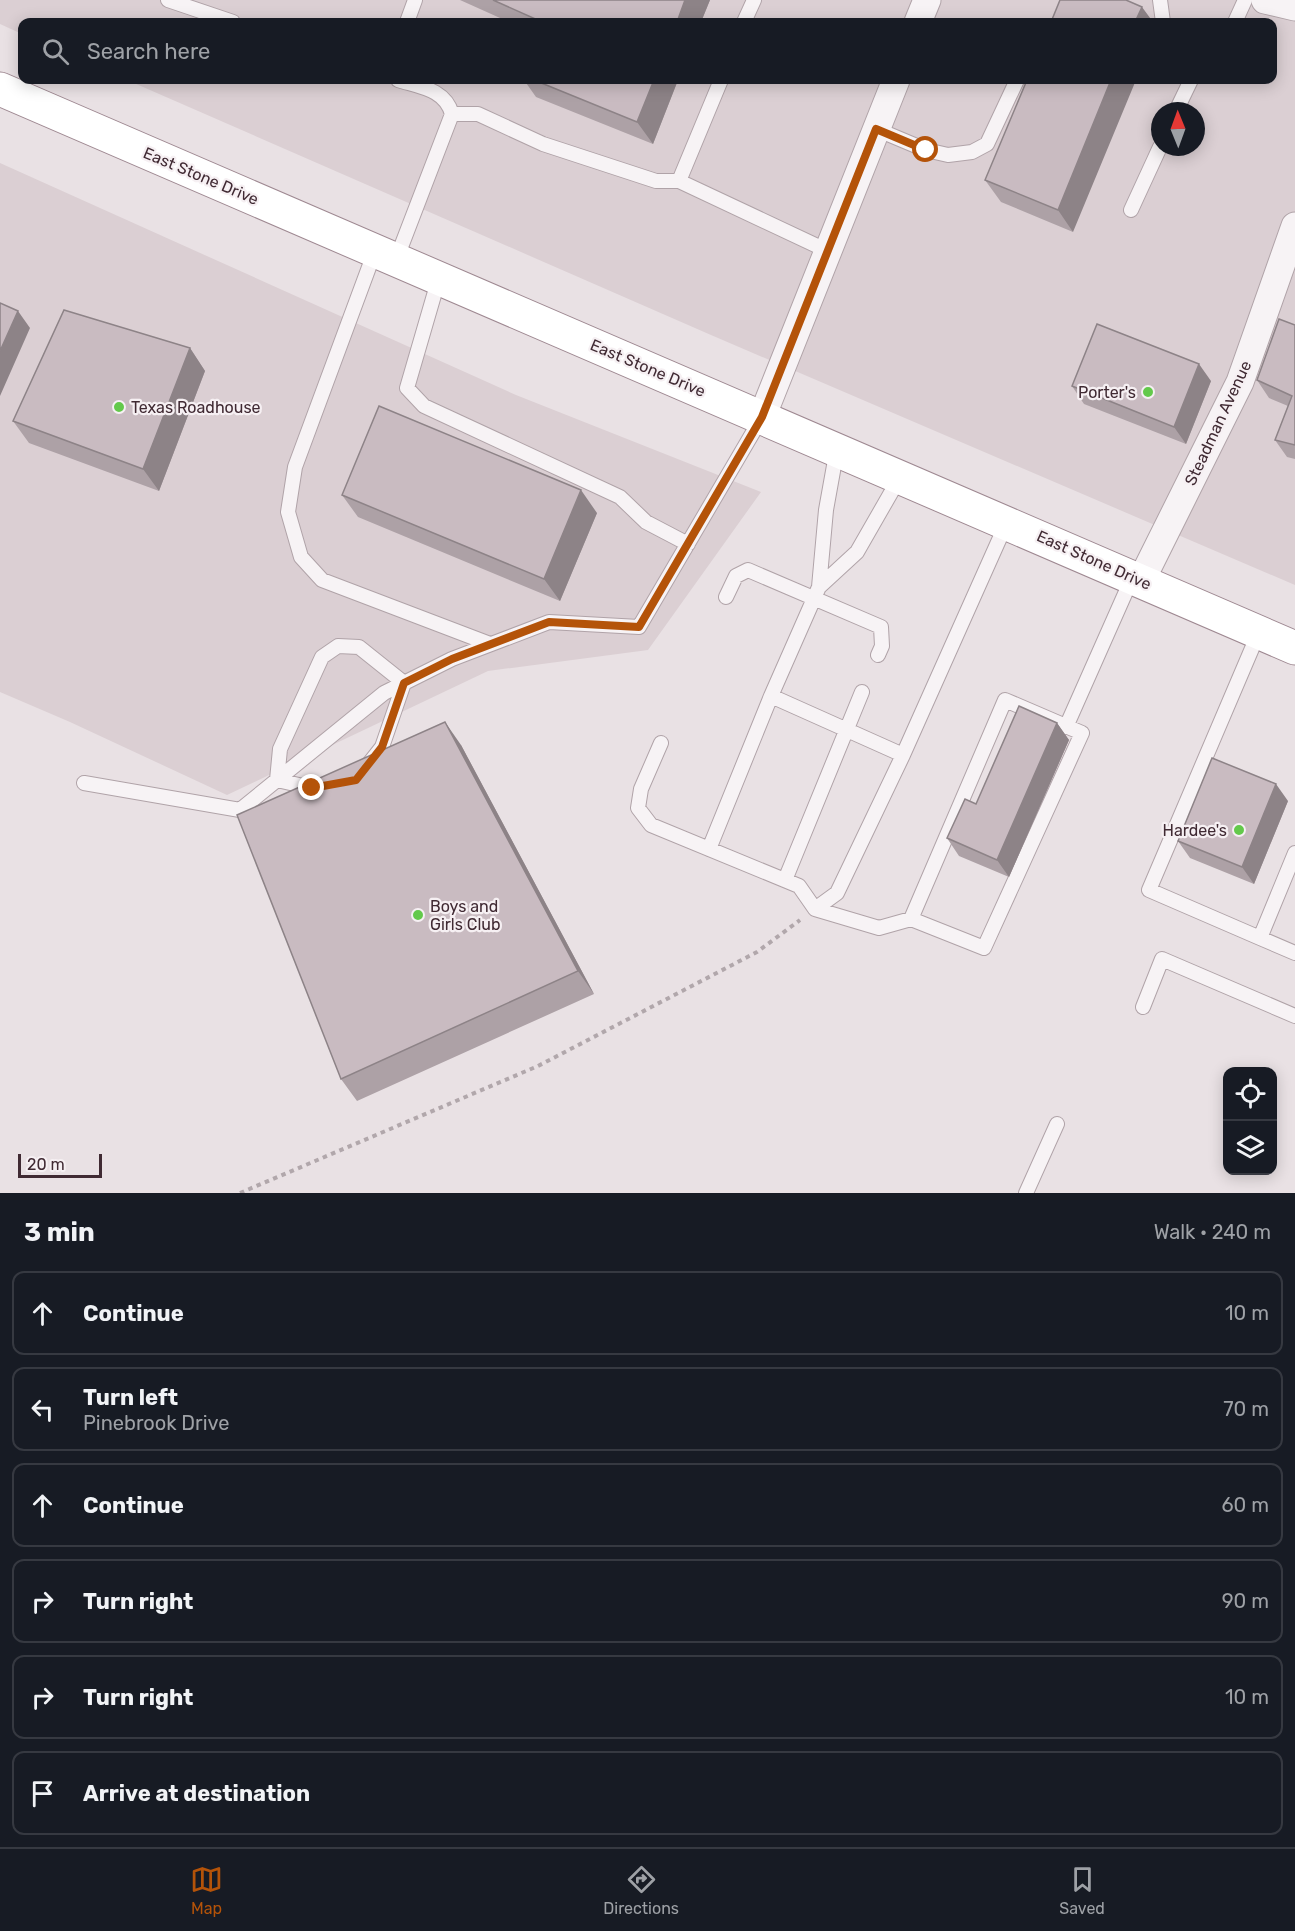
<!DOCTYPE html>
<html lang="en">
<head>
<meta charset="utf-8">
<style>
  body { margin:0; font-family:Rubik,sans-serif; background:#242831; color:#f1f3f6 }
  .controls { position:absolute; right:18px; bottom:18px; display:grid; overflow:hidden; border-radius:12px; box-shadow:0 3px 15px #0003 }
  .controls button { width:54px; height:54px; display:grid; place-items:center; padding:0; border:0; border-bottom:2px solid #363941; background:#171b24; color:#f1f3f6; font:30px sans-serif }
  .compass { position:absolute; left:1151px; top:102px; width:54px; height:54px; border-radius:50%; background:#171b24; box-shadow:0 3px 15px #0003; rotate:359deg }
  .scale { position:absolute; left:18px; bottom:15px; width:84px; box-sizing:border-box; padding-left:6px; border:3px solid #402a33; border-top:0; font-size:16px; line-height:21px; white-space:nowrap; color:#402a33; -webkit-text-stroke:4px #f6f0f3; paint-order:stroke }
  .stop { position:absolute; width:18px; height:18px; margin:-14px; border:4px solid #b45309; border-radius:50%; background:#fff }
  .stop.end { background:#b45309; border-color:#fff; box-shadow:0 2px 6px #0008 }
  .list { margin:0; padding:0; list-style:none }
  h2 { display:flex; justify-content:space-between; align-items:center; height:78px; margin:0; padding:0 24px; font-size:26px }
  h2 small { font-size:20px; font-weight:400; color:#9ea1a6 }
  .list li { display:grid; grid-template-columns:39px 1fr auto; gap:18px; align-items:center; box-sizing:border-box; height:84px; margin:0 12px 12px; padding:0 12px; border:2px solid #363941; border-radius:12px }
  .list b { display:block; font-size:22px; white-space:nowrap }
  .list p { margin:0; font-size:20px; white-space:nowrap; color:#9ea1a6 }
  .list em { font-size:20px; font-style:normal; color:#9ea1a6 }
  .icon { flex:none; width:33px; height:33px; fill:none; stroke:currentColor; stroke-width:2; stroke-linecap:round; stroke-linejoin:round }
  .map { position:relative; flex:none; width:1295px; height:1193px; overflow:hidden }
  .search { position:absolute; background:#171b24; box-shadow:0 3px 15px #0003; left:18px; right:18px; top:18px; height:66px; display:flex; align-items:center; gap:15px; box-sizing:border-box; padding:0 21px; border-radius:12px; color:#9ea1a6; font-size:22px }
  .sheet { height:654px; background:#171b24 }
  nav { display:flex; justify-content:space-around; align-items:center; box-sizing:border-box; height:84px; border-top:2px solid #363941; background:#171b24; font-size:16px; color:#9ea1a6 }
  nav a { display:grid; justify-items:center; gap:3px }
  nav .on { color:#b45309 }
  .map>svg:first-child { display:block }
</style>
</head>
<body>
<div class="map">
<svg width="1295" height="1193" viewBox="0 0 1295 1193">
  <rect width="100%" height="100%" fill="#e9e1e4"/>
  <path fill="#dbcfd3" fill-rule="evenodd" d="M0 0H1295V585L711 335 127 80H1272V22H22V34L0 24ZM1160 111H1196V147H1160Z
    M0 163 516 395 761 492 648 650 488 671 227 795 70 722 0 692Z"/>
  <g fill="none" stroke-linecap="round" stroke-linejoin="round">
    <defs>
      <path id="lane" d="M168 0 233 22
        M1160 0 1163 22
        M407 22 415 0
        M744 22 754 0
        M1235 22 1245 0
        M1176 111 1191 80
        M452 114H478L543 144 656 181H679L721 80
        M876 129 926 150 948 155 972 152 987 144 1017 80
        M679 181 828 251
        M1131 210 1160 147
        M375 251 295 467 288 512 301 557 322 580 490 644
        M396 260 452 114C445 89 420 87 398 80
        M439 278 407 388 424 406 620 497 646 522 688 544
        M819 587 857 552 900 477
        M726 597 736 576 748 570 881 627 882 646 878 655
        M1259 632 1149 890 1260 938 1295 853
        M338 646 359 647 404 683 382 747 356 780 312 788 277 780 280 749 322 657Z
        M771 696 903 755
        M1066 727 1132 578
        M661 743 641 789 638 808 651 825 799 886 815 909 879 928 911 919 984 948 1082 733 1005 700 911 919
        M84 783 240 810 384 693 452 659 549 622 639 627 762 417
        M709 849 771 696 819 587 826 510 837 449
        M785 880 862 692
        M815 909 837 893 903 755 1007 522
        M1260 938 1295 953
        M1143 1007 1162 959 1295 1016
        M1026 1193 1057 1124"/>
      <path id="street" d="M1265 0 1295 7
        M918 22 927 0
        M762 417 896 80
        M1141 581 1240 382 1295 226"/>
      <path id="highway" d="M0 89 1295 648"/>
    </defs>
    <use href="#lane" stroke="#b0a3a8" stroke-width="16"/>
    <use href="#street" stroke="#b0a3a8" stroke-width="29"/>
    <use href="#highway" stroke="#9f8992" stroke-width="35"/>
    <path stroke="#b1a7ab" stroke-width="4" stroke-dasharray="4.5 4.5" stroke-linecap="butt" d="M240 1193 538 1066 757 952 800 920"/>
    <use href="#lane" stroke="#f7f3f5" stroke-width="14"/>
    <use href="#street" stroke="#f7f3f5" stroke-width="27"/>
    <use href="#highway" stroke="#fff" stroke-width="33"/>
  </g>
  <path fill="#ada1a6" d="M460 0H710L701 22H509Z
    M524 80H678L653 144 536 97Z
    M1027 80 1073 232 1001 202 985 180Z
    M1295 325V459L1287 457 1275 440 1288 406 1269 398 1257 380Z
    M190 348 205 371 159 491 29 443 13 421Z
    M1211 381 1186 444 1084 404 1072 386Z
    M342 495 597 513 560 601 358 517Z
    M1057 723 1069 740 1009 877 959 856 947 838 976 804Z
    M461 745 594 994 357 1101 341 1079Z
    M1288 801 1254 884 1190 858 1178 841Z"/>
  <path fill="#8d8387" d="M685 0H710L701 22H677Z
    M1142 7 1153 22H1135Z
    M654 80H678L653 144 637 122Z
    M1111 80H1136L1073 232 1058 210Z
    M18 311 30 328 0 396V351Z
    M190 348 205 371 159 491 143 469Z
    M1199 364 1211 381 1186 444 1174 427Z
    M581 490 597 513 560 601 544 579Z
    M445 722 461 745 594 994 578 971Z
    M1057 723 1069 740 1009 877 997 860Z
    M1276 784 1288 801 1254 884 1242 867Z"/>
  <path fill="#c9bbc1" stroke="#8d8387" stroke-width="1.5" d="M493 0H685L677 22H539L540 21Z
    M1060 0H1126L1142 7 1135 22H1051Z
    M534 80H654L637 122Z
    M1027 80H1111L1058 210 985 180Z
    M0 303 18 311 0 351Z
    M64 310 190 348 143 469 13 421Z
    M1279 319 1295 325V445L1275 440 1292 396 1257 380Z
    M1097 324 1199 364 1174 427 1072 386Z
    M379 406 581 490 544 579 342 495Z
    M1019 706 1057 723 997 860 947 838 965 799 976 804Z
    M445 722 578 971 341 1079 237 815Z
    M1212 758 1276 784 1242 867 1178 841Z"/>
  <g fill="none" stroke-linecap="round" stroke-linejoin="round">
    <path stroke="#b45309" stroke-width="8" d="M312 788 356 780 382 747 404 683 452 659 549 622 639 627 762 417 876 129 926 150"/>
  </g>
  <g fill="#63c94b" stroke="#f6f0f3" stroke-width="2">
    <circle cx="1148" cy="392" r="6"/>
    <circle cx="119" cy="407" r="6"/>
    <circle cx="1239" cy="830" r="6"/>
    <circle cx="418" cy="915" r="6"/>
  </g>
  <g text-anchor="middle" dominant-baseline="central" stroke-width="4.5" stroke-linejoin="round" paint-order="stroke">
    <g font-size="16" fill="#402a33" stroke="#f6f0f3">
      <text transform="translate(201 176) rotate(23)">East Stone Drive</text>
      <text transform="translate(648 368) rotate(23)">East Stone Drive</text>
      <text transform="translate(1218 423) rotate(-65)">Steadman Avenue</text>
      <text transform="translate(1094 560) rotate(24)">East Stone Drive</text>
    </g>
    <g font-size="16" fill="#402a33" stroke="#f6f0f3" text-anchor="end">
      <text x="1136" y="392">Porter's</text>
      <text x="131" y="407" text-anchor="start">Texas Roadhouse</text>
      <text x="1227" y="830">Hardee's</text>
      <text x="430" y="906" text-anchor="start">Boys and<tspan x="430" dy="18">Girls Club</tspan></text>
    </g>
  </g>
</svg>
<div class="controls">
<button><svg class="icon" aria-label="locate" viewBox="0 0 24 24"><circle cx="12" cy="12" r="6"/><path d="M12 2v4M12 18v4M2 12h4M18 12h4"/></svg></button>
<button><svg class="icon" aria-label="layers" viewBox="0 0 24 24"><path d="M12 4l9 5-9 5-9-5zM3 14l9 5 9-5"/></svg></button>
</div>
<svg class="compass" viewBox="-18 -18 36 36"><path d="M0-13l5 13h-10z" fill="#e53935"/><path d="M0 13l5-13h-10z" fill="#9ea1a6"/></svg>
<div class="scale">20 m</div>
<div class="stop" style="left:926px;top:150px"></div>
<div class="stop end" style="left:312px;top:788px"></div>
<div class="search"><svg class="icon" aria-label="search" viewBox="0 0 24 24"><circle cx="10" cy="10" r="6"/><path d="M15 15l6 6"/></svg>Search here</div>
</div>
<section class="sheet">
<h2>3 min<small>Walk · 240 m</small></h2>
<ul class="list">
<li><svg class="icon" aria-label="ahead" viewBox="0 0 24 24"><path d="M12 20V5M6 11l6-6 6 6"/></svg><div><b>Continue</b></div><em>10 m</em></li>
<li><svg class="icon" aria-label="left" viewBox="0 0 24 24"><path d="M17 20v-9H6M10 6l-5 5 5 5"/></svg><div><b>Turn left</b><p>Pinebrook Drive</p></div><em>70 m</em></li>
<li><svg class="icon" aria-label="ahead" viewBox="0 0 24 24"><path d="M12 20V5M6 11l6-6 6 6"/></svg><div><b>Continue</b></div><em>60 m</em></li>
<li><svg class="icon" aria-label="right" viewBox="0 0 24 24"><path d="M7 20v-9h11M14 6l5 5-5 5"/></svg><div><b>Turn right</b></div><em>90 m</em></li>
<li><svg class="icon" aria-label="right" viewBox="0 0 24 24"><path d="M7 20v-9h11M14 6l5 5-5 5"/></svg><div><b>Turn right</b></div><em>10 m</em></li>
<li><svg class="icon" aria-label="arrive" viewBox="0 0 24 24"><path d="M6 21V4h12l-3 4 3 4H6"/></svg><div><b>Arrive at destination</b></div></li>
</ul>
</section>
<nav>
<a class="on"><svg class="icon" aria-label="map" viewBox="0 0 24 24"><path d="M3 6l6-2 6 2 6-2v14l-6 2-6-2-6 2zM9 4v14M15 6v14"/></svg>Map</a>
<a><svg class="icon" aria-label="directions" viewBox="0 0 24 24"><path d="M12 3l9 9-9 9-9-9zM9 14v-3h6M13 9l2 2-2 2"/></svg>Directions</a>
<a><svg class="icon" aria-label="saved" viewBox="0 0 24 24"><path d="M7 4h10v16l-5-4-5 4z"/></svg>Saved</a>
</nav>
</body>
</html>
